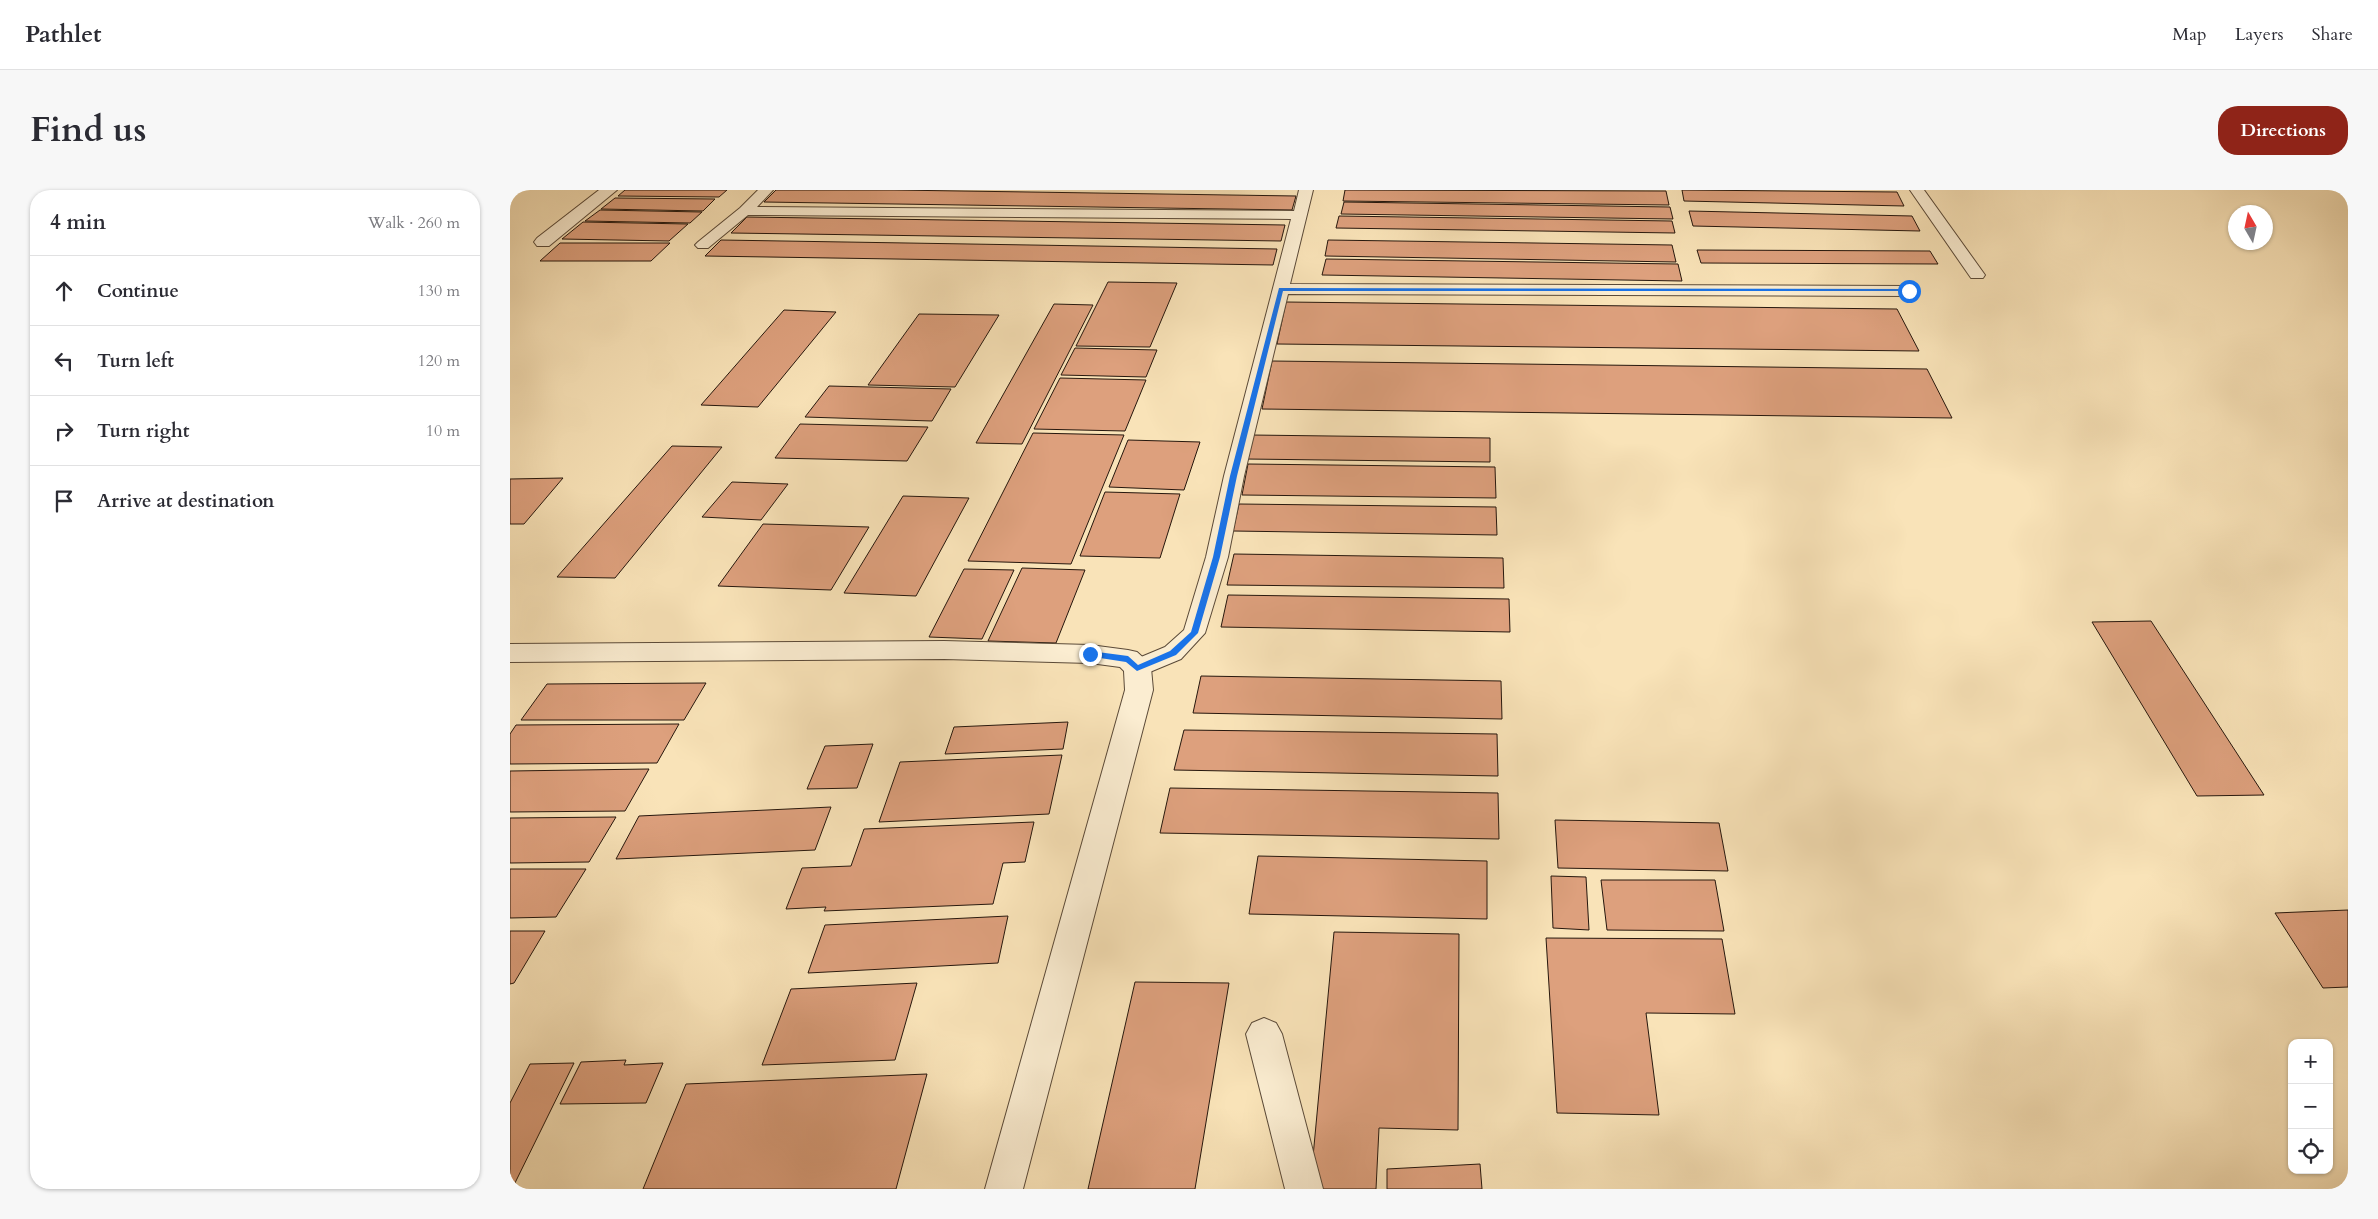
<!DOCTYPE html>
<html lang="en">
<head>
<meta charset="utf-8">
<style>
  body { margin:0; font-family:Cardo,serif; background:#f7f7f7; color:#2b2b33 }
  .controls { position:absolute; right:15px; bottom:15px; display:grid; overflow:hidden; border-radius:10px; box-shadow:0 1px 4px #0004 }
  .controls button { width:45px; height:45px; display:grid; place-items:center; padding:0; border:0; border-bottom:1px solid #e1e1e2; background:#fff; color:#2b2b33; font:25px sans-serif }
  .compass { position:absolute; left:1718px; top:15px; width:45px; height:45px; border-radius:50%; background:#fff; box-shadow:0 1px 4px #0004; rotate:351deg }
  .stop { position:absolute; width:15px; height:15px; margin:-11px; border:4px solid #1a73e8; border-radius:50%; background:#fff }
  .stop.end { background:#1a73e8; border-color:#fff; box-shadow:0 1px 5px #0008 }
  .list { margin:0; padding:0; list-style:none }
  h2 { display:flex; justify-content:space-between; align-items:center; height:65px; margin:0; padding:0 20px; font-size:21px }
  h2 small { font-size:16px; font-weight:400; color:#7c7c81 }
  .list li { display:grid; grid-template-columns:32px 1fr auto; gap:15px; align-items:center; box-sizing:border-box; height:70px; padding:0 20px; border-top:1px solid #e1e1e2 }
  .list b { display:block; font-size:19px; white-space:nowrap }
  .list em { font-size:16px; font-style:normal; color:#7c7c81 }
  .icon { flex:none; width:28px; height:28px; fill:none; stroke:currentColor; stroke-width:2; stroke-linecap:round; stroke-linejoin:round }
  .map { position:relative; flex:none; width:1838px; height:999px; overflow:hidden; border-radius:20px }
  header { display:flex; align-items:center; gap:30px; box-sizing:border-box; height:70px; padding:0 25px; background:#fff; border-bottom:1px solid #e1e1e2 }
  header strong { font-size:24px }
  nav { display:flex; gap:28px; margin-inline-start:auto; font-size:18px }
  .intro { display:flex; align-items:center; justify-content:space-between; box-sizing:border-box; height:120px; padding:0 30px }
  h1 { margin:0; font-size:35px }
  .button { padding:12px 22px; border-radius:20px; background:#8f2418; color:#fff; font-size:18px; font-weight:700 }
  main { display:flex; gap:30px; padding:0 30px }
  aside { flex:1; background:#fff; border-radius:20px; box-shadow:0 1px 4px #0004 }
  .map>svg:first-child { display:block }
</style>
</head>
<body>
<header>
<strong>Pathlet</strong>
<nav><a>Map</a><a>Layers</a><a>Share</a></nav>
</header>
<div class="intro"><h1>Find us</h1><a class="button">Directions</a></div>
<main>
<aside>
<h2>4 min<small>Walk · 260 m</small></h2>
<ul class="list">
<li><svg class="icon" aria-label="ahead" viewBox="0 0 24 24"><path d="M12 20V5M6 11l6-6 6 6"/></svg><div><b>Continue</b></div><em>130 m</em></li>
<li><svg class="icon" aria-label="left" viewBox="0 0 24 24"><path d="M17 20v-9H6M10 6l-5 5 5 5"/></svg><div><b>Turn left</b></div><em>120 m</em></li>
<li><svg class="icon" aria-label="right" viewBox="0 0 24 24"><path d="M7 20v-9h11M14 6l5 5-5 5"/></svg><div><b>Turn right</b></div><em>10 m</em></li>
<li><svg class="icon" aria-label="arrive" viewBox="0 0 24 24"><path d="M6 21V4h12l-3 4 3 4H6"/></svg><div><b>Arrive at destination</b></div></li>
</ul>
</aside>
<div class="map">
<svg width="1838" height="999" viewBox="0 0 1838 999">
  <rect width="100%" height="100%" fill="#f9e3b8"/>
  <filter id="stains"><feTurbulence type="fractalNoise" baseFrequency=".004" numOctaves="4"/><feColorMatrix values="0 0 0 0 .2 0 0 0 0 .09 0 0 0 0 .02 0 0 0 .5 -.17"/></filter>
  <radialGradient id="worn" r=".72"><stop offset=".6" stop-color="#630" stop-opacity="0"/><stop offset="1" stop-color="#630" stop-opacity=".3"/></radialGradient>
  <path fill="#dda07d" stroke="#26170d" d="M115 0H217L209 7 108 6Z
    M266 0H384L786 6 782 20 254 12Z
    M835 0 1156 1 1159 15 833 11Z
    M1172 0 1387 2 1394 16 1174 11Z
    M105 8 205 9 193 21 91 19Z
    M834 12 1160 17 1163 29 831 24Z
    M90 20 192 22 180 33 75 31Z
    M1179 21 1402 26 1410 41 1183 36Z
    M829 26 1162 31 1165 43 826 38Z
    M237 27 775 35 771 51 221 43Z
    M73 32 178 34 159 51 52 49Z
    M211 50 767 59 763 75 195 66Z
    M818 50 1162 55 1166 72 815 66Z
    M50 53H160L141 71H30Z
    M1187 60 1420 61 1428 74 1191 73Z
    M816 69 1168 74 1172 91 812 85Z
    M598 92 667 93 640 157 566 156Z
    M776 112 1387 119 1409 161 767 154Z
    M544 114 583 115 512 254 466 253Z
    M274 120 326 122 248 217 191 215Z
    M409 124 489 125 445 197 358 195Z
    M565 158 647 160 636 187 551 185Z
    M762 171 1417 179 1442 228 752 219Z
    M550 188 636 190 615 241 524 239Z
    M319 196 441 199 422 231 295 227Z
    M290 234 418 237 397 271 265 268Z
    M523 243 614 245 561 374 458 371Z
    M741 245 980 248V272L735 269Z
    M618 250 690 252 674 300 599 297Z
    M162 256 212 257 105 388 47 387Z
    M738 274 985 277 986 308 732 305Z
    M53 288 14 334H0V289Z
    M222 292 278 294 251 330 192 327Z
    M595 302 670 304 650 368 570 366Z
    M393 306 459 308 406 406 334 403Z
    M729 314 986 317 987 345 723 341Z
    M253 334 359 337 321 400 208 396Z
    M724 364 993 368 994 398 717 395Z
    M512 378 575 380 546 453 478 451Z
    M454 379 504 380 472 449 419 447Z
    M718 405 999 409 1000 442 711 437Z
    M1641 431 1754 605 1687 606 1582 432Z
    M691 486 991 491 992 529 683 523Z
    M196 493 174 530H11L37 494Z
    M558 532 553 559 435 564 444 537Z
    M169 534 147 573 0 574V544L6 535Z
    M674 540 987 544 988 586 664 580Z
    M363 554 347 598 297 599 315 556Z
    M552 565 539 624 369 632 390 572Z
    M139 579 115 621 0 622V581Z
    M660 598 988 603 989 649 650 643Z
    M321 617 305 660 106 669 129 626Z
    M106 627 79 672 0 673V628Z
    M1045 630 1209 633 1218 681 1048 678Z
    M524 632 515 672 493 673 483 714 314 721 316 717 276 719 292 678 341 676 354 639Z
    M748 666 977 671V729L739 724Z
    M0 679H76L46 727 0 728Z
    M1041 686 1076 687 1079 740 1043 738Z
    M1091 690H1205L1214 741 1097 740Z
    M1838 720V797L1813 798 1765 723Z
    M498 726 488 773 298 783 315 735Z
    M0 741H35L4 793 0 794Z
    M824 742 949 744 948 940 869 938 866 999H800Z
    M1036 748 1212 749 1225 824 1136 823 1149 925 1047 923Z
    M625 792 719 793 685 999H578Z
    M407 793 385 870 252 875 281 799Z
    M116 870 114 875 153 873 136 913 50 914 71 872Z
    M64 873 2 999H0V913L20 874Z
    M417 884 386 999H133L176 894Z
    M970 974 972 999H877V979Z"/>
  <g fill="none" stroke-linecap="round" stroke-linejoin="round">
    <defs>
      <path id="lane" d="M248 0H263L247 17 784 21 789 0H803L780 94 1399 96 1405 98 1407 101 1405 104 1399 106 778 104 734 286 718 367 695 443 671 469 635 484 627 486 619 484 615 478 619 472 655 457 674 440 696 367 714 286 781 29 238 25 198 58H188L185 55 188 52 230 18Z
        M1400 0H1414L1475 85 1473 88H1461Z"/>
      <path id="street" d="M89 0H107L39 56H27L24 52 27 48Z
        M434 451 580 455 618 460 627 462 637 471 641 478 643 500 513 999H475L615 500 614 481 610 477 580 473 434 469 0 472V454Z
        M754 828 766 833 772 844 813 999H775L736 844 742 833Z"/>
    </defs>
    <use href="#lane" stroke="#5b4a38" stroke-width="2"/>
    <use href="#street" stroke="#5b4a38" stroke-width="2"/>
    <use href="#lane" fill="#fbedd1" fill-rule="evenodd"/>
    <use href="#street" fill="#fbedd1" fill-rule="evenodd"/>
  </g>
  <path fill="#1a73e8" d="M769 98 1399 99 1402 101H773L727 286 710 367 688 443 666 465 627 481 616 472 577 466V462L580 461 618 466 628 475 660 461 681 442 703 367 720 286Z"/>
  <rect width="100%" height="100%" filter="url(#stains)"/>
  <rect width="100%" height="100%" fill="url(#worn)"/>
</svg>
<div class="controls">
<button>+</button>
<button>−</button>
<button><svg class="icon" aria-label="locate" viewBox="0 0 24 24"><circle cx="12" cy="12" r="6"/><path d="M12 2v4M12 18v4M2 12h4M18 12h4"/></svg></button>
</div>
<svg class="compass" viewBox="-18 -18 36 36"><path d="M0-13l5 13h-10z" fill="#e53935"/><path d="M0 13l5-13h-10z" fill="#7c7c81"/></svg>
<div class="stop" style="left:1399px;top:101px"></div>
<div class="stop end" style="left:580px;top:464px"></div>
</div>
</main>
</body>
</html>
